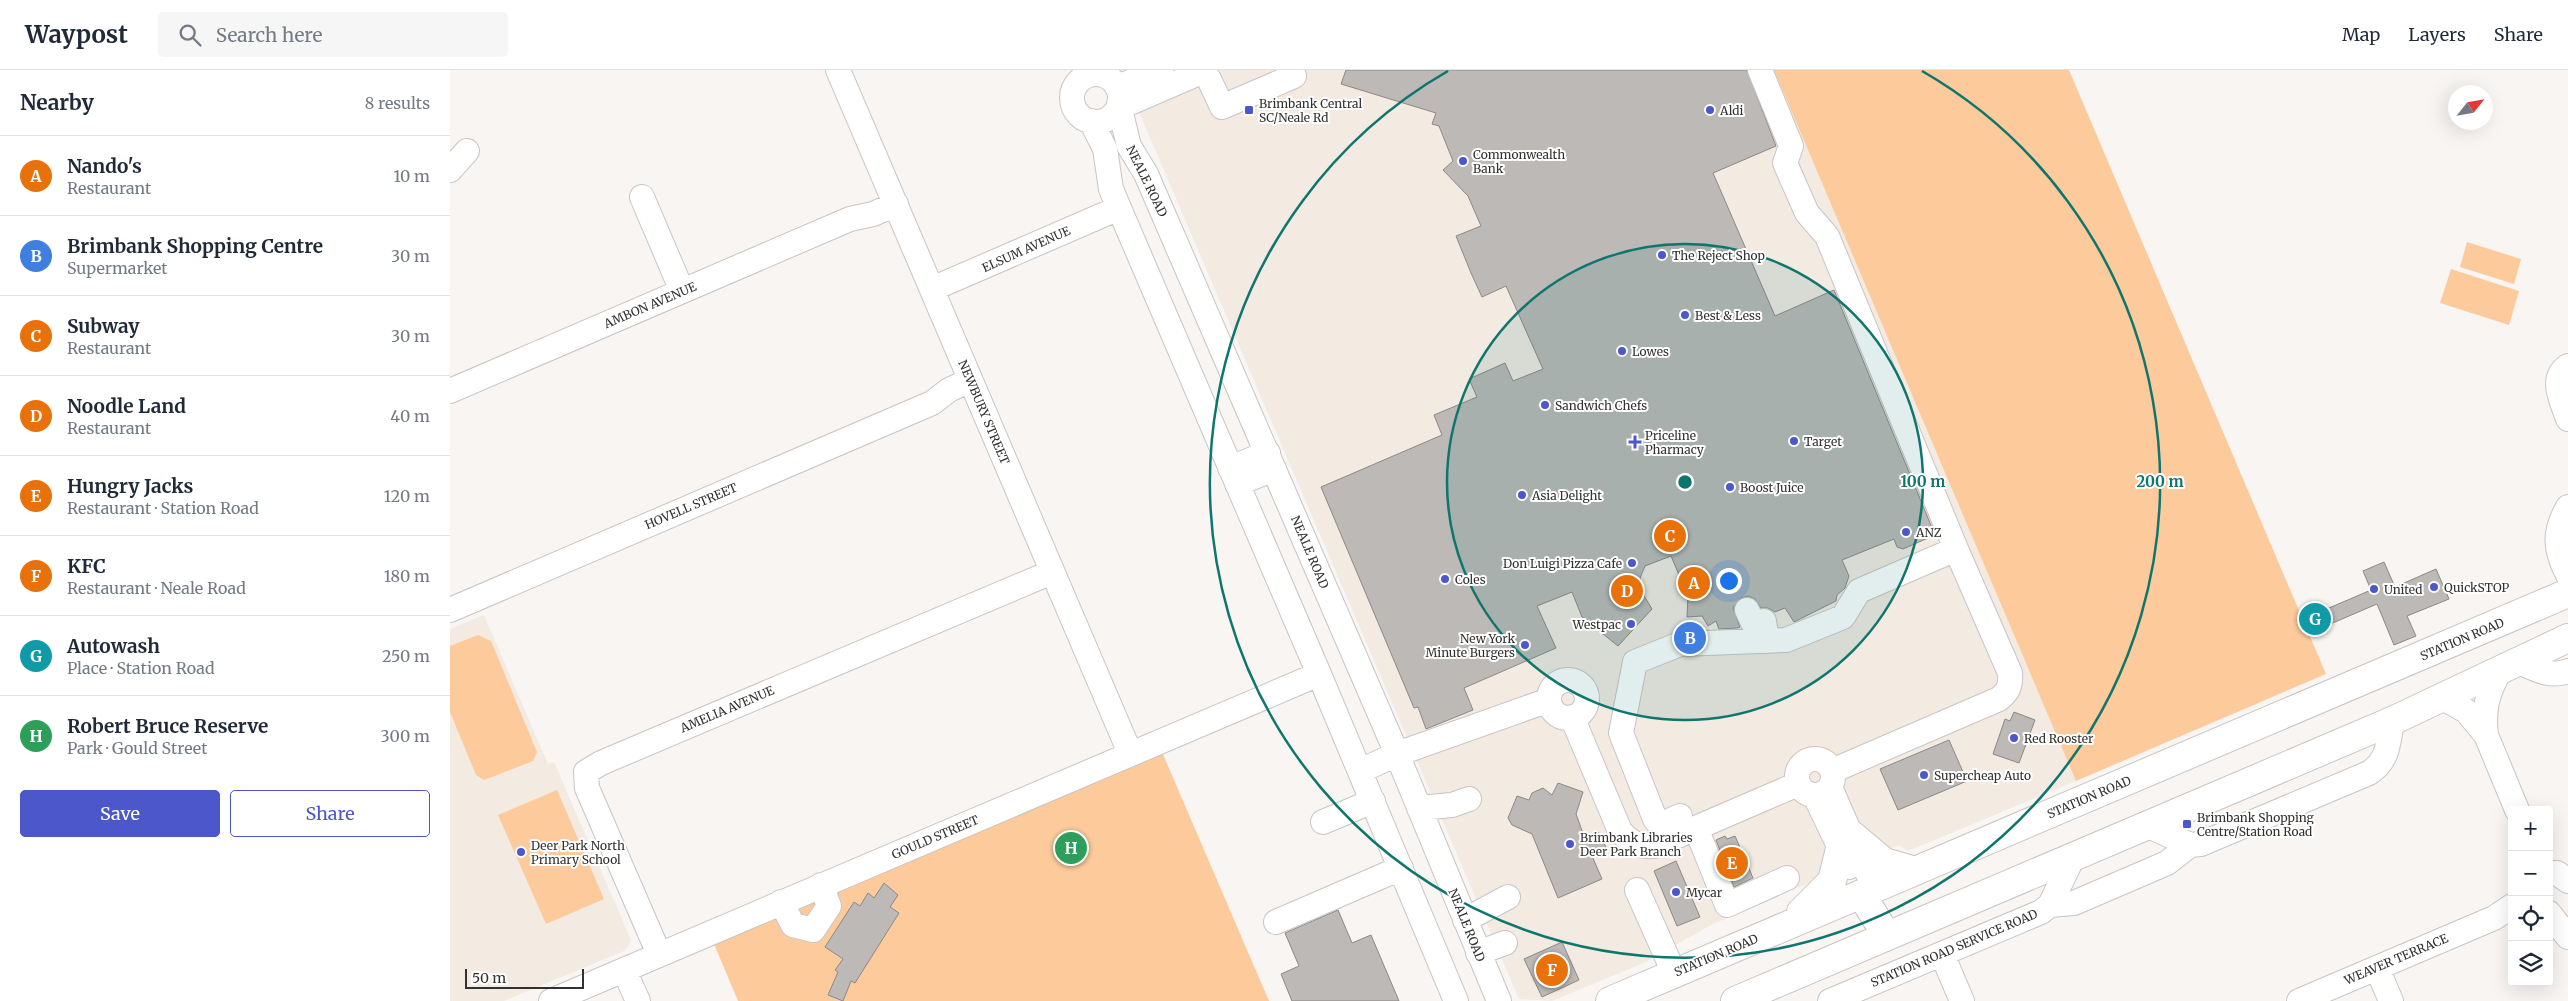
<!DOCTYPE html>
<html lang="en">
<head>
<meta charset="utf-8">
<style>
  body { margin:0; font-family:Merriweather,serif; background:#f6f6f7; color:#1f2937 }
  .controls { position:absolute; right:15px; bottom:15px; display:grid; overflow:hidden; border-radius:5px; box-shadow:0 5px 20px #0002 }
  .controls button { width:45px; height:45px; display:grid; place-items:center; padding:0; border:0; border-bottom:1px solid #e0e1e3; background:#fff; color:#1f2937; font:25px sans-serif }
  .compass { position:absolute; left:1998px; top:15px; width:45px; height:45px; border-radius:50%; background:#fff; box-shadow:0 5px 20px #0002; rotate:59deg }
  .scale { position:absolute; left:15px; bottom:12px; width:119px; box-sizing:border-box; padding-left:5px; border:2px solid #323130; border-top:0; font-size:14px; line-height:18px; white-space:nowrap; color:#323130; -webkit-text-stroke:4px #fff; paint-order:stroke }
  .you { position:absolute; left:1278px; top:510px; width:18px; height:18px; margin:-12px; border:4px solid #fff; border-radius:50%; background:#1a73e8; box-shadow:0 0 0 8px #1a73e833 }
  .badge { display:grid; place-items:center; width:32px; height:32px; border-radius:50%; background:#4c57cc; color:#fff; font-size:16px; font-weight:700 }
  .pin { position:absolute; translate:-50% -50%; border:2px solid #fff; box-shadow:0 1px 5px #0006 }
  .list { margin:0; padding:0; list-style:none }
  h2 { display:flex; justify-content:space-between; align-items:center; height:65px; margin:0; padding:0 20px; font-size:21px }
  h2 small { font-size:16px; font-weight:400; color:#747a83 }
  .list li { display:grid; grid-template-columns:32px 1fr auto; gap:15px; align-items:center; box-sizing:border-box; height:80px; padding:0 20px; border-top:1px solid #e0e1e3 }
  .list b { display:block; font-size:19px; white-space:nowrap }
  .list p { margin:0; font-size:16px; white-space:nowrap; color:#747a83 }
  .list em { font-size:16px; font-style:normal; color:#747a83 }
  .actions { display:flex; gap:10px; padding:15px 20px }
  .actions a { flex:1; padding:11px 0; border:1px solid #4c57cc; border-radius:5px; text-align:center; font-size:18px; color:#4c57cc }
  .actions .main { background:#4c57cc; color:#fff }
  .icon { flex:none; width:28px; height:28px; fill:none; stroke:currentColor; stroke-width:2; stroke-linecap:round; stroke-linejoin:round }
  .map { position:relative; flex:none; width:2118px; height:931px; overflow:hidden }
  header { display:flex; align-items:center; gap:30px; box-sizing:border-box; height:70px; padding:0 25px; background:#fff; border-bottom:1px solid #e0e1e3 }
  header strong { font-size:24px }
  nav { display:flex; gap:28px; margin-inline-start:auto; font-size:18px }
  .search { width:350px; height:45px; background:#f6f6f7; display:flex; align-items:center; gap:12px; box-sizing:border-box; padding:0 18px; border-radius:5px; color:#747a83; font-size:19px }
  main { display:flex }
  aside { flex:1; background:#fff }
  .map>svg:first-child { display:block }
</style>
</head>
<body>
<header>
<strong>Waypost</strong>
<div class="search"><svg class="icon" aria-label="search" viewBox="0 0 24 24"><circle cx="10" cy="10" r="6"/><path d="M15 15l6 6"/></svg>Search here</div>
<nav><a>Map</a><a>Layers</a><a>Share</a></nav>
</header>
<main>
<aside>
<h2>Nearby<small>8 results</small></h2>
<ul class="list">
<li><span class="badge" style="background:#e8710a">A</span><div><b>Nando's</b><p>Restaurant</p></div><em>10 m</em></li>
<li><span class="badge" style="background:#3f7fe0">B</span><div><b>Brimbank Shopping Centre</b><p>Supermarket</p></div><em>30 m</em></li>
<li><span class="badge" style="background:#e8710a">C</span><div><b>Subway</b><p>Restaurant</p></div><em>30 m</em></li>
<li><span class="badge" style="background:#e8710a">D</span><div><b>Noodle Land</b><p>Restaurant</p></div><em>40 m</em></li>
<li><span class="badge" style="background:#e8710a">E</span><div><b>Hungry Jacks</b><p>Restaurant · Station Road</p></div><em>120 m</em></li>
<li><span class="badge" style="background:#e8710a">F</span><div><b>KFC</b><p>Restaurant · Neale Road</p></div><em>180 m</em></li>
<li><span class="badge" style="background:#0f9aa8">G</span><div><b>Autowash</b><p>Place · Station Road</p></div><em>250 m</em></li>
<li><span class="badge" style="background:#2e9e5b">H</span><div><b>Robert Bruce Reserve</b><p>Park · Gould Street</p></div><em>300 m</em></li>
</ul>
<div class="actions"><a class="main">Save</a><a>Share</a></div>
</aside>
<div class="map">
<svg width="2118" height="931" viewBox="0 0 2118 931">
  <rect width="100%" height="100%" fill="#f8f5f3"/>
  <path fill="#f3eae2" d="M671 0H1324L1626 711 1458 781 1449 775 1386 801 1261 855 1196 892 1102 931 1069 929Z
    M34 545 98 694 104 692 181 870 176 880 54 931H0V559Z"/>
  <path fill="#fcca9b" d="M1324 0H1619L1876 604 1626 711Z
    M2017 172 2071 189 2064 214 2010 197Z
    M2001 199 2069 221 2059 255 1990 233Z
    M28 565 41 571 87 682 83 691 34 710 26 705 0 642V576Z
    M712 682 819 931H288L264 874Z
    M107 720 154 829 96 854 48 745Z"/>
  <path fill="#bcb9b7" stroke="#8b8886" d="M896 0H1297L1326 76 1263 103 1325 246 1384 220 1485 465 1453 479 1447 477 1444 469 1392 490 1399 506 1395 518 1387 525 1386 531 1344 552 1335 538 1325 542 1318 538H1311L1305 529 1298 526 1291 528 1283 538 1290 557 1287 558 1269 559 1266 551 1258 556 1252 546 1237 547 1238 526 1221 486 1195 496 1190 508V519L1202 539 1168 576 1132 547 1122 522 1087 536 1106 578 1014 618 1023 640 976 659 968 637 964 638 871 417 992 365 984 345 1027 327 1019 309 1055 293 1063 311 1093 299 1056 216 1032 227 1021 203 1006 166 1031 156 1018 126 993 100 1003 91 989 56 982 54 986 43 891 14Z
    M1934 492 1945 517 1986 499 1999 529 1957 546 1966 566 1944 575 1927 534 1864 561 1858 547 1921 520 1913 501Z
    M1564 642 1585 650 1569 693 1543 684 1555 649 1560 651Z
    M1499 670 1517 711 1448 740 1430 699Z
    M1108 713 1133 722 1126 744 1135 769 1148 762 1157 779 1142 786 1152 809 1108 828 1082 764 1062 755 1058 748 1067 726 1079 730 1082 723 1093 718 1102 725Z
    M1275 766 1277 769 1285 766 1303 808 1284 817 1266 770Z
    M1226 791 1250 847 1227 856 1204 801Z
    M434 813 448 825 440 837 449 843 405 913 401 911 393 931 378 925 388 902 385 900 393 889 375 877 404 832 410 836 418 823 424 828Z
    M888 840 902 873 921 865 949 931H842L831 904 849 896 835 863Z
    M1112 872 1129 910 1092 927 1074 889Z"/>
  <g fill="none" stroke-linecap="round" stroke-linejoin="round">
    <defs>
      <path id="minor" d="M388 0 680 683
        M1310 0 1341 76 1335 93 1357 143 1377 166 1506 479
        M622 28a24 24 0 1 1 48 0a24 24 0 1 1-48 0Z
        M759 9 772 37 844 6 841 0
        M667 17 711 0
        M669 33 682 32 742 6
        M669 35 679 76 696 104 947 684 1049 931
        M641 51 655 79 661 119 669 138 869 604 1006 931
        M0 100 17 81
        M192 127 232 221
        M482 219 669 138
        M2118 296C2099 309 2112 331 2118 349
        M0 321 400 149 423 144 446 134
        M780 398 818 383
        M787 414 824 399
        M2118 437C2103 463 2105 480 2118 505
        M0 540 482 333 499 320 520 310
        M1297 540 1303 553 1314 551 1317 571
        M2069 592C2085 599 2100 608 2118 601
        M1099 629a19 19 0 1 1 38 0a19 19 0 1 1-38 0Z
        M1993 628 2016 641 2036 665 2067 740
        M1122 647 1170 761C1181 773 1188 777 1204 776L1348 714
        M2036 665C2033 640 2037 623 2050 601
        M1347 707a18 18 0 1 1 36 0a18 18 0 1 1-36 0Z
        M910 701 947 684 1099 630
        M1380 717 1424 818
        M1365 726 1399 797
        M969 738 1002 735 1019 729
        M1230 746 1210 755 1205 749 1171 663 1185 592 1230 574 1336 570 1393 547 1409 521 1506 479 1560 603C1561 615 1559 621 1549 629L1382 701
        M873 752 923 731
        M1697 755 1740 775 1751 774 1919 703C1939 690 1938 673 1942 651
        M1246 758 1277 835 1337 808
        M2099 803H2107L2118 811
        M1187 820 1224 903
        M331 832 343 855 363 860 379 836 371 815
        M1600 835 1624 833 1717 793 1740 775
        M2099 843 2118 867
        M1015 850 1058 827
        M826 852 951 798
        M1028 883 1055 873
        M209 884 137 718 136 702 151 693 602 502
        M1492 884 1512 931
        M1927 898 1941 931
        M174 900 188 931
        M101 931 869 604
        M1380 931 1591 842 1600 835 1623 787
        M1849 931 2044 848 2062 836"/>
      <path id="major" d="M1402 765 1434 792 1465 801
        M1411 824 1437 866
        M1351 842 1382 811 1390 779
        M1160 931 2118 523
        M1285 931 1942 651 2118 568"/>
    </defs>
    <use href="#minor" stroke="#c8c5c3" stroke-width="26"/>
    <use href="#major" stroke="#c8c5c3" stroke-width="30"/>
    <use href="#minor" stroke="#fff" stroke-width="24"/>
    <use href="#major" stroke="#fff" stroke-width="28"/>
  </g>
  <circle cx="1235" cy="412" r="238" fill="#0f766e" fill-opacity=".12"/>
  <g fill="none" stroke="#0f766e" stroke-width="2.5">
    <circle cx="1235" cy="412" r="238"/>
    <path d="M1472 1A475 475 0 1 1 998 1"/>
  </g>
  <g fill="#4c57cc" stroke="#fff" stroke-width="2">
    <rect x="794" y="35" width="10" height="10" rx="2.5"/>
    <circle cx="1260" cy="40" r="5"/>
    <circle cx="1013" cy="91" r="5"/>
    <circle cx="1212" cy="185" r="5"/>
    <circle cx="1235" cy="245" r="5"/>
    <circle cx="1172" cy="281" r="5"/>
    <circle cx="1095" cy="335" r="5"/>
    <circle cx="1344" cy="371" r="5"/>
    <path d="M1182.5 364.5h5v5h5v5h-5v5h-5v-5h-5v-5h5z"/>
    <circle cx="1280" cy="417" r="5"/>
    <circle cx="1072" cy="425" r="5"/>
    <circle cx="1456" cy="462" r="5"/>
    <circle cx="1182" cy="493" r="5"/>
    <circle cx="995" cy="509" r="5"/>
    <circle cx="1984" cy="517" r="5"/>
    <circle cx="1924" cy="519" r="5"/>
    <circle cx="1181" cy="554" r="5"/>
    <circle cx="1075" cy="575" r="5"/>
    <circle cx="1564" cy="668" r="5"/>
    <circle cx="1474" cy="705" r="5"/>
    <rect x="1732" y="749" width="10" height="10" rx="2.5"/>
    <circle cx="1120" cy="774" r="5"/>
    <circle cx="71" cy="782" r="5"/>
    <circle cx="1226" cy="822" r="5"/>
  </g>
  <g text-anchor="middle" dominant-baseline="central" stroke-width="4" stroke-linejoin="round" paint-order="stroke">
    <g font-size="12" fill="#323130" stroke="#fff" text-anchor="start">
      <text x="809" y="33">Brimbank Central<tspan x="809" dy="14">SC/Neale Rd</tspan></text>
      <text x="1270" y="40">Aldi</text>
      <text x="1023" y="84">Commonwealth<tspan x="1023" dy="14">Bank</tspan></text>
      <text x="1222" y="185">The Reject Shop</text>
      <text x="1245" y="245">Best &amp; Less</text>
      <text x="1182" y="281">Lowes</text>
      <text x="1105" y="335">Sandwich Chefs</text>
      <text x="1195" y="365">Priceline<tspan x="1195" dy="14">Pharmacy</tspan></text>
      <text x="1354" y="371">Target</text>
      <text x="1290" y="417">Boost Juice</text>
      <text x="1082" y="425">Asia Delight</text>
      <text x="1466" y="462">ANZ</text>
      <text x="1172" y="493" text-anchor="end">Don Luigi Pizza Cafe</text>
      <text x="1005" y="509">Coles</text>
      <text x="1994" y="517">QuickSTOP</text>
      <text x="1934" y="519">United</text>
      <text x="1171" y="554" text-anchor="end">Westpac</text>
      <text x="1065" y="568" text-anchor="end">New York<tspan x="1065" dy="14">Minute Burgers</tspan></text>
      <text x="1574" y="668">Red Rooster</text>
      <text x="1484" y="705">Supercheap Auto</text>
      <text x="1747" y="747">Brimbank Shopping<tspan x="1747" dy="14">Centre/Station Road</tspan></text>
      <text x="1130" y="767">Brimbank Libraries<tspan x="1130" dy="14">Deer Park Branch</tspan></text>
      <text x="81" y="775">Deer Park North<tspan x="81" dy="14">Primary School</tspan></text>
      <text x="1236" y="822">Mycar</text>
    </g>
    <g font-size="12" fill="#323130" stroke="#fff">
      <text transform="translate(697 111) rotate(64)">NEALE ROAD</text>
      <text transform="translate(576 179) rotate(-24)">ELSUM AVENUE</text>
      <text transform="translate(200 235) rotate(-23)">AMBON AVENUE</text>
      <text transform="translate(534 342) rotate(67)">NEWBURY STREET</text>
      <text transform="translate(241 436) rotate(-23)">HOVELL STREET</text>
      <text transform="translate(860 482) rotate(67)">NEALE ROAD</text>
      <text transform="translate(2012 569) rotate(-23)">STATION ROAD</text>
      <text transform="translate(277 639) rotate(-23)">AMELIA AVENUE</text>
      <text transform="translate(1639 727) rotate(-23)">STATION ROAD</text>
      <text transform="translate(485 767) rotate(-23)">GOULD STREET</text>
      <text transform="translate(1017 855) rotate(68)">NEALE ROAD</text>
      <text transform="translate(1504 878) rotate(-23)">STATION ROAD SERVICE ROAD</text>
      <text transform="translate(1266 885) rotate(-23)">STATION ROAD</text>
      <text transform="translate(1946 889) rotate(-23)">WEAVER TERRACE</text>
    </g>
  </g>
  <circle cx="1235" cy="412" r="8" fill="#0f766e" stroke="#fff" stroke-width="2.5"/>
  <g font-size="15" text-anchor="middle" font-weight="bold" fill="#0f766e" stroke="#fff" stroke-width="4" stroke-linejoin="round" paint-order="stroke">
    <text x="1473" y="417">100 m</text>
    <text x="1710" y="417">200 m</text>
  </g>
</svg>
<div class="controls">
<button>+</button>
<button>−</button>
<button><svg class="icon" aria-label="locate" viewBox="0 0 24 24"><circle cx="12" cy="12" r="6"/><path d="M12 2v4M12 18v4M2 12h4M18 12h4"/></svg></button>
<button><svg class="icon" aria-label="layers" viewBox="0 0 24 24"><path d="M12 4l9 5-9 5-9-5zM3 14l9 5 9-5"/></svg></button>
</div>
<svg class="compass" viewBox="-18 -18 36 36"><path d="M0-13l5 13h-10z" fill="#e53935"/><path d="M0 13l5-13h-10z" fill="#747a83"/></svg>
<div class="scale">50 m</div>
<div class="you"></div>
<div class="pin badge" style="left:1244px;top:513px;background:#e8710a">A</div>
<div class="pin badge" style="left:1240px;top:568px;background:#3f7fe0">B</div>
<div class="pin badge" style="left:1220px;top:466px;background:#e8710a">C</div>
<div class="pin badge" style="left:1177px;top:521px;background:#e8710a">D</div>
<div class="pin badge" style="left:1282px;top:793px;background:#e8710a">E</div>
<div class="pin badge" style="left:1102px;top:900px;background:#e8710a">F</div>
<div class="pin badge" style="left:1865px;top:549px;background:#0f9aa8">G</div>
<div class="pin badge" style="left:621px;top:778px;background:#2e9e5b">H</div>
</div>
</main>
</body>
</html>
